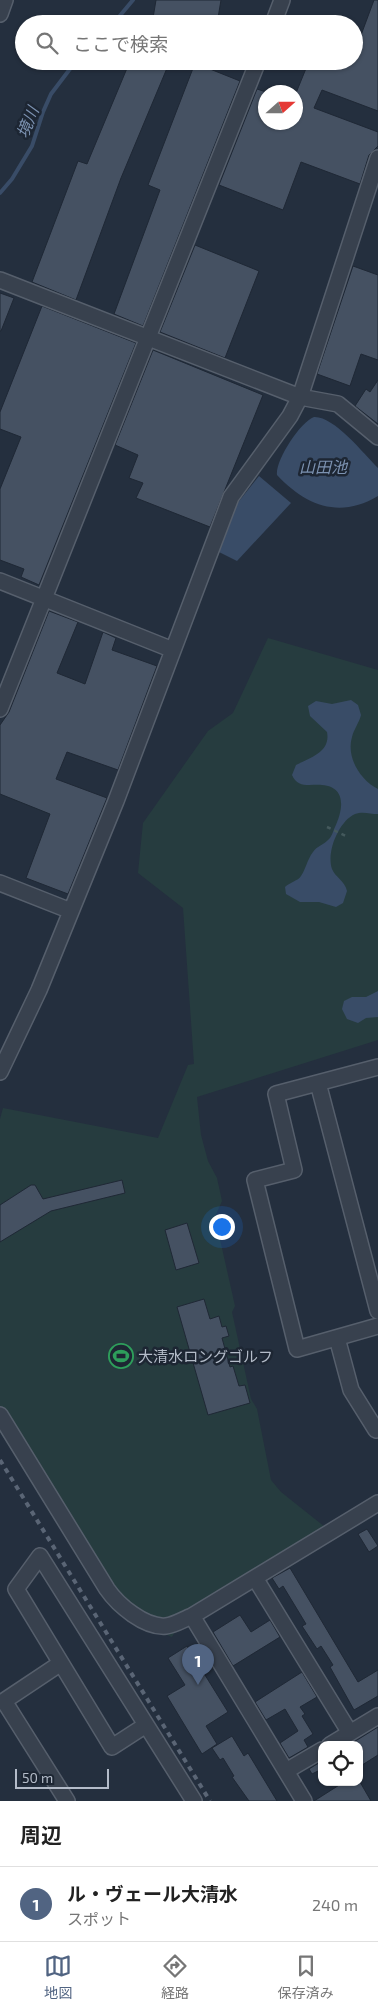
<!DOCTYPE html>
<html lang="ja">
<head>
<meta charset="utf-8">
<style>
  body { margin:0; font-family:"Exo 2","Noto Sans JP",sans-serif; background:#f6f6f6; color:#222 }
  .controls { position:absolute; right:15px; bottom:15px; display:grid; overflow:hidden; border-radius:10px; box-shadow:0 1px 4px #0004 }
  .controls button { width:45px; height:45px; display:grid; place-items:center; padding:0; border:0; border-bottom:1px solid #e0e0e0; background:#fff; color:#222; font:25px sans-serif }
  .compass { position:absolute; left:258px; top:85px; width:45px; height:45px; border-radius:50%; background:#fff; box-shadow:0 1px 4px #0004; rotate:69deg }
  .scale { position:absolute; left:15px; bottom:12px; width:94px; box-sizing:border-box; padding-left:5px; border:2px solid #b4bcc9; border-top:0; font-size:14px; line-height:18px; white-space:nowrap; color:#b4bcc9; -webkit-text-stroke:4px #1d2633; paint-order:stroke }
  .you { position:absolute; left:221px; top:1226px; width:18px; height:18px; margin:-12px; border:4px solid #fff; border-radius:50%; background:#1a73e8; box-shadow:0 0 0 8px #1a73e833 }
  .badge { display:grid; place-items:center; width:32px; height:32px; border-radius:50%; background:#516482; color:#fff; font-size:16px; font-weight:700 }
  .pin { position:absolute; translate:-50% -41px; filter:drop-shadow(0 1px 2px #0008) }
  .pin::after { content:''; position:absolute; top:26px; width:18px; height:15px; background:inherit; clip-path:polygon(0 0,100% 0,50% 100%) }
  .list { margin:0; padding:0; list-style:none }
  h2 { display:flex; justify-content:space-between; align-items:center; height:65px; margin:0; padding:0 20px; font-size:21px }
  h2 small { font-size:16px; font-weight:400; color:#767676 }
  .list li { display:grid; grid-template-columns:32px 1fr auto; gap:15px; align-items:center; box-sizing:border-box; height:75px; padding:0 20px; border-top:1px solid #e0e0e0 }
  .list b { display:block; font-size:19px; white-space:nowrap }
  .list p { margin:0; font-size:16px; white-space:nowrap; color:#767676 }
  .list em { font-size:16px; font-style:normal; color:#767676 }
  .icon { flex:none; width:28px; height:28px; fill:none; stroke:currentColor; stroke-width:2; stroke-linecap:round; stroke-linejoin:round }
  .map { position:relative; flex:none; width:378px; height:1801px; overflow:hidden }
  .search { position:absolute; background:#fff; box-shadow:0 1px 4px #0004; left:15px; right:15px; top:15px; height:55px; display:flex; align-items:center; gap:12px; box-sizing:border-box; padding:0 18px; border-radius:28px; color:#767676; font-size:19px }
  .sheet { height:140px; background:#fff }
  nav { display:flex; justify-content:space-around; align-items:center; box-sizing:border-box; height:70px; border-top:1px solid #e0e0e0; background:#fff; font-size:14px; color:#767676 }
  nav a { display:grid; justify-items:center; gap:2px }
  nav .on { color:#516482 }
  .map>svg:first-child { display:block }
</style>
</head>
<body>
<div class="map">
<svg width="378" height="1801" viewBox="0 0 378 1801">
  <rect width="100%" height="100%" fill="#242f3e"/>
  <path fill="#263c3f" d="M268 638 378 670V1040L197 1097 201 1135 208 1161 217 1178 222 1201 215 1217 235 1306 232 1312 251 1399 257 1409 271 1480 281 1492 325 1527 187 1610 172 1637 128 1620 114 1611 0 1432V1119L3 1108 158 1138 188 1065 194 1064 183 908 138 873 143 823 208 731 233 713Z"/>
  <path fill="#394c67" d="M314 417C334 416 363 453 378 468V496C340 519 306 506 277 475 275 461 300 422 314 417Z
    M259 476 291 503 237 561 217 551 232 510Z
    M351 700 358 705 361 715C359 723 354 729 352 737 346 757 360 780 378 789V814C370 814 363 811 355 814 339 821 326 852 332 869 335 877 345 881 347 891L343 903 336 907 319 902H300L286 894 285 887C290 882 298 881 301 876 305 871 307 860 313 852 317 846 323 845 328 840 332 837 333 831 335 827 343 810 347 787 322 785 310 784 298 789 292 775L296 765C310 758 331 752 327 732L310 716 308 706 316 701 332 704Z
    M378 991V1017L366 1018 358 1023 347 1019 342 1009 344 1001 352 997H366Z"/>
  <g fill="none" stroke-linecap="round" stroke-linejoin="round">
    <path stroke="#394c67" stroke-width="4" d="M113 24 133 0
      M0 193 12 179 32 146 43 112 51 94 76 61"/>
  </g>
  <path fill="#455162" stroke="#1f2835" d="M156 0H221L217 24H152Z
    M374 0H378V111L322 90 314 108 378 132V146L369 155 360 184 301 162 283 210 219 185 257 89 266 92V122H296V93L309 61H354V54Z
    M130 61H170L121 178 76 300 32 282 78 161 87 164Z
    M195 63 240 81 143 326 114 314 160 190 148 185Z
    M195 245 259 271 225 358 160 332Z
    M353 266 378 275V360L361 354 350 386 317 374Z
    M0 293 14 298 1 331H0Z
    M42 306 136 343 39 585 21 577 24 569 0 560V489L21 437 0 429V412Z
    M153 350 263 395 210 527 136 498 143 483 129 478 138 455 115 445Z
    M378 380V424L355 406 366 389 370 392Z
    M49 611 78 622 57 673 85 684 103 632 116 638 112 650 157 666 118 770 67 752 56 779 107 798 68 894 26 878 50 814 0 794V725L9 712Z
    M122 1180 125 1193 51 1211 0 1242V1205L31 1185H35L43 1199Z
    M187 1223 199 1263 176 1270 165 1230Z
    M204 1299 210 1319 219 1316 222 1327 226 1326 229 1336 222 1338 230 1367 233 1366 239 1386 245 1385 250 1403 208 1415 177 1307Z
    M367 1529 378 1546 369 1552 358 1534Z
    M290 1568 358 1682 378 1670V1696L354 1710 330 1667 333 1665 321 1646 317 1649 302 1626 306 1624 283 1586 279 1589 272 1578Z
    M240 1615 251 1632 270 1620 280 1637 233 1666 213 1632Z
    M187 1646 228 1712 206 1726 217 1744 202 1754 167 1696 185 1685 168 1658Z
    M302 1672 317 1697 300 1707 305 1714 302 1716 313 1734 304 1740 308 1747 289 1758 280 1743 298 1731 285 1709 266 1720 255 1702Z
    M378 1727V1755L359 1767V1745H349Z
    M232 1736 244 1756 248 1753 277 1801H249L232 1777 234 1776 223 1758 220 1760 212 1748Z
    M322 1761V1769L312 1774 309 1769Z
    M344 1782H360L371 1801H314Z"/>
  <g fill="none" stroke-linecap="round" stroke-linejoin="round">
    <defs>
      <path id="minor" d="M0 14 5 0
        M273 24 282 0
        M0 280 300 397 338 404 378 437
        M0 581 173 650
        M0 709 258 61
        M0 883 71 911
        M378 1067 276 1094 294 1170 255 1180 297 1349 378 1326
        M0 1072 39 990 116 801 231 497 290 416 300 397 378 158
        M318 1083 378 1311
        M337 1338 351 1390 376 1430
        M0 1415 107 1589C118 1605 145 1628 166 1626 175 1625 184 1619 192 1616
        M255 1578 350 1733
        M61 1663 4 1701 67 1801
        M146 1725 112 1747 16 1589 40 1556 194 1801
        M330 1745 378 1716
        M286 1771 322 1750
        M304 1801 192 1616 378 1503"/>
    </defs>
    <use href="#minor" stroke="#565f6c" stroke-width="18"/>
    <path stroke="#44595c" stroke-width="2.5" stroke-dasharray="4 4" stroke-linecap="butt" d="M327 827 346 836"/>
    <use href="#minor" stroke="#38414e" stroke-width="15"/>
    <path stroke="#5a6575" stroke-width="4" stroke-dasharray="5 5" stroke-linecap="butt" d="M0 1460 210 1801"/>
  </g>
  <defs>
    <symbol id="stadium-ring" viewBox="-11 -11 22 22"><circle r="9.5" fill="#1d2633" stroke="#2e9e5b" stroke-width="1.5"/><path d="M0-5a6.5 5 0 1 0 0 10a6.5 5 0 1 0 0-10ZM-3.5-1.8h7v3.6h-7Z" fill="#2e9e5b"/></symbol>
  </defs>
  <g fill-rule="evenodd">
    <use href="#stadium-ring" x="107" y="1342" width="28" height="28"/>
  </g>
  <g text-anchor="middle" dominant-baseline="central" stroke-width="5" stroke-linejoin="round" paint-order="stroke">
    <g font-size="15" fill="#b4bcc9" stroke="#1d2633" text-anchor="start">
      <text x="138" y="1356">大清水ロングゴルフ</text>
    </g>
    <g font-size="16" font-style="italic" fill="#7c92b1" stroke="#1d2633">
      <text transform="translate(27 122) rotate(-68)">境川</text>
      <text x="323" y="466">山田池</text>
    </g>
  </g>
</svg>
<div class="controls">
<button><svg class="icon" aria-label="locate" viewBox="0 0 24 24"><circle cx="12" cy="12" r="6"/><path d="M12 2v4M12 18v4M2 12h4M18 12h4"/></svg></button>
</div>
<svg class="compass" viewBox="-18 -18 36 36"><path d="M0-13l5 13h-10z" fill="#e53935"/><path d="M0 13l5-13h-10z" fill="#767676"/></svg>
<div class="scale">50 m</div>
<div class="you"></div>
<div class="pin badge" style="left:198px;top:1685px">1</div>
<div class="search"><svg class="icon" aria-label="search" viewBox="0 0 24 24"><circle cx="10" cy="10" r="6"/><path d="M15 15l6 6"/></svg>ここで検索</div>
</div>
<section class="sheet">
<h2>周辺<small></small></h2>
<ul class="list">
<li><span class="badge">1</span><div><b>ル・ヴェール大清水</b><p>スポット</p></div><em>240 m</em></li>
</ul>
</section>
<nav>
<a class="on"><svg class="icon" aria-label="map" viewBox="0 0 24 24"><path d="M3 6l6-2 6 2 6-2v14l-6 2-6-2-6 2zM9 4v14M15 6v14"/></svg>地図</a>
<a><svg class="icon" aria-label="directions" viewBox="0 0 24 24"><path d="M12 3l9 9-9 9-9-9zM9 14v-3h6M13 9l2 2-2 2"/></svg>経路</a>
<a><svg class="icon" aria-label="saved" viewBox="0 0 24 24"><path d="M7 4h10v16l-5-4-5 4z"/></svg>保存済み</a>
</nav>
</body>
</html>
